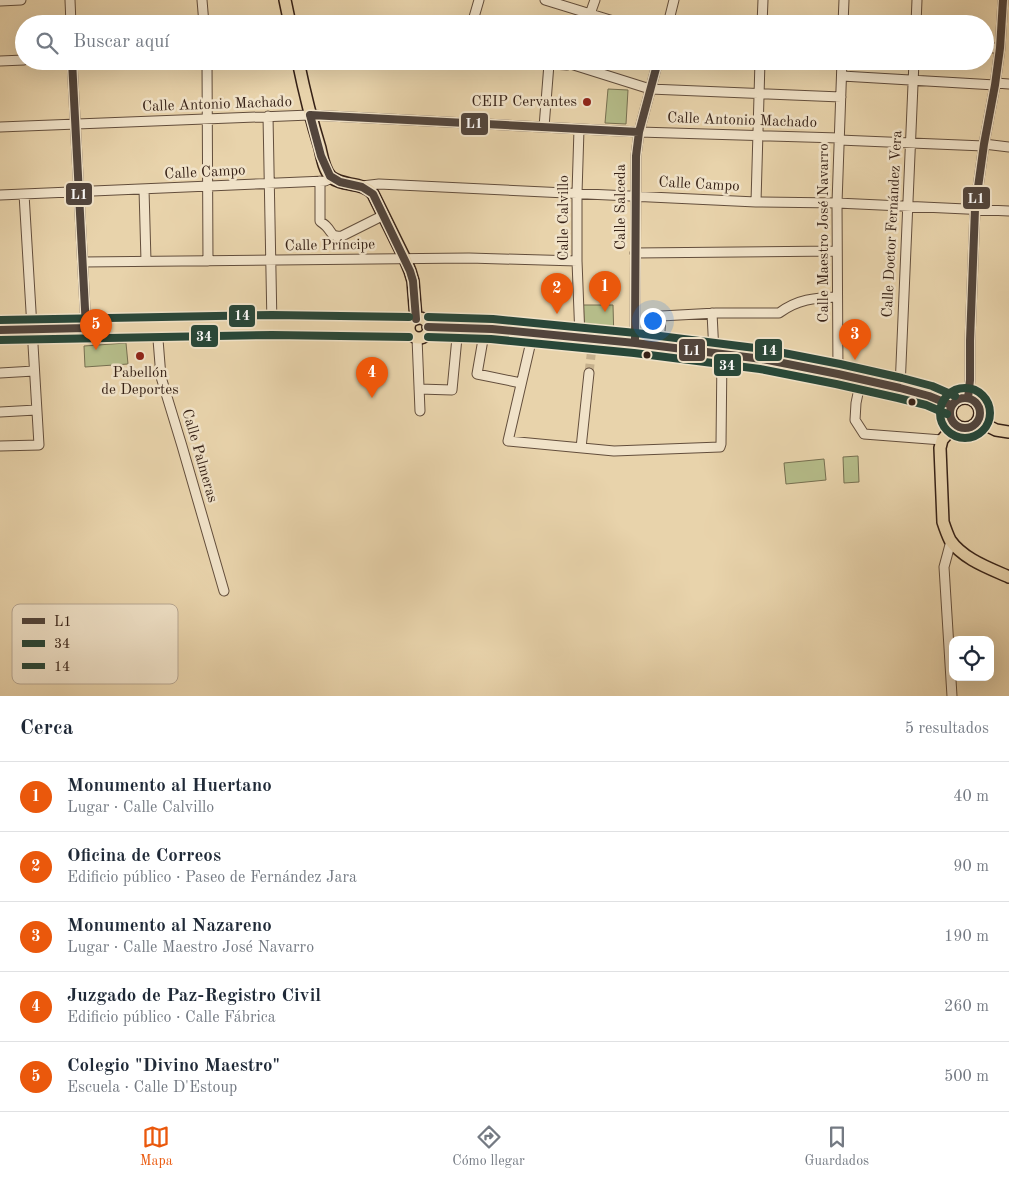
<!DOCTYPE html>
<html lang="es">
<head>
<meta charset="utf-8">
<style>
  body { margin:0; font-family:"Old Standard TT",serif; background:#f6f6f7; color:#1f2937 }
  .controls { position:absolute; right:15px; bottom:15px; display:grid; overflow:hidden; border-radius:10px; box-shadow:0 5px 20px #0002 }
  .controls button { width:45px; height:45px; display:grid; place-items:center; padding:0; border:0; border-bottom:1px solid #e0e1e3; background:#fff; color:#1f2937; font:25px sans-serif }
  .you { position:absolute; left:652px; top:320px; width:18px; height:18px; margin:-12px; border:4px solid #fff; border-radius:50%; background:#1a73e8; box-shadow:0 0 0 8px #1a73e833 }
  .badge { display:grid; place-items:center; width:32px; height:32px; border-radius:50%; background:#ea580c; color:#fff; font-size:16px; font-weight:700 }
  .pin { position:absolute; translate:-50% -41px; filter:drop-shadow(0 1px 2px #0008) }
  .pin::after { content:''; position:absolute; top:26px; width:18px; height:15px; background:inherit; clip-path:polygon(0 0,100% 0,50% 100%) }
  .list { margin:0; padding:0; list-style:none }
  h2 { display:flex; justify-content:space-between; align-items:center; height:65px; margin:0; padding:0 20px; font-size:21px }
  h2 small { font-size:16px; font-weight:400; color:#747a83 }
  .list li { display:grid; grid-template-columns:32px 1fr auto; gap:15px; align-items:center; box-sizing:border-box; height:70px; padding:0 20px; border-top:1px solid #e0e1e3 }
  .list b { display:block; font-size:19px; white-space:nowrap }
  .list p { margin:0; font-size:16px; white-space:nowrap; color:#747a83 }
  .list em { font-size:16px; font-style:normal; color:#747a83 }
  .icon { flex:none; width:28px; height:28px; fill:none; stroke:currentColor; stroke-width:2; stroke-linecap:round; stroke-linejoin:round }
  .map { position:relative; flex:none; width:1009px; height:696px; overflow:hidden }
  .search { position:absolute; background:#fff; box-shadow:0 5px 20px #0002; left:15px; right:15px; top:15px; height:55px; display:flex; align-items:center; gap:12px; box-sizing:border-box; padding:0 18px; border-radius:28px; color:#747a83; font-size:19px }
  .sheet { height:415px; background:#fff }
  nav { display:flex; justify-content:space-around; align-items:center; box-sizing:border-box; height:70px; border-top:1px solid #e0e1e3; background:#fff; font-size:14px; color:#747a83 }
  nav a { display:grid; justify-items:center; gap:2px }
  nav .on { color:#ea580c }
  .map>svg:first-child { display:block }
</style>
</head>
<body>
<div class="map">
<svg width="1009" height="696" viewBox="0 0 1009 696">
  <rect width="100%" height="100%" fill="#e8d3ab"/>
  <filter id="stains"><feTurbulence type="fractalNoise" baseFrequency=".004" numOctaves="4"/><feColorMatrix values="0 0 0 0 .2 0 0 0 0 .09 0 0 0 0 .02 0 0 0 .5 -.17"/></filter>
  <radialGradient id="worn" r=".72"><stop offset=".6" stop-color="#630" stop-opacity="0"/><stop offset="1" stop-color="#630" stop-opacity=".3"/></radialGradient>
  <path fill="#b5bc89" stroke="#766f50" d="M608 89 628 90 626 124 605 123Z
    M579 305H613L614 341 580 338Z
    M126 343 128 364 85 367 84 346Z
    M858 456 859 482 844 483 843 457Z
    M824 459 826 480 786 484 784 463Z"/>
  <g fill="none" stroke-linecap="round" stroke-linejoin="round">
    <path stroke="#c5b08d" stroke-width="9" stroke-dasharray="9 4.5" stroke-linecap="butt" d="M589 373 593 339"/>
    <defs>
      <path id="minor" d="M70 0 71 24
        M202 0 204 24
        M545 0 623 24
        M0 1 21 0
        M590 14 595 0
        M472 24 479 0
        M580 24 584 12
        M668 24 674 0
        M762 24 763 0
        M843 24 844 0
        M916 24 917 0
        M985 48H1000
        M0 61 24 60
        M72 61 86 328
        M207 61 208 261
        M512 61 567 65
        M561 61 650 89 841 97
        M842 76 995 85
        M996 83 1009 84
        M268 116 272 325
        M0 127 310 115 639 132 839 138
        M544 127 549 64
        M579 129 577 193V261L580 338
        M839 140 984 146
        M984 144 1009 147
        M320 181V221C322 223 324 224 326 226 333 233 330 237 342 236L384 215
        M362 186 379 184 756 202 837 203 1009 211
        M144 189 146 261
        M0 195 325 181 332 178
        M756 202 760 61
        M635 253 837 251
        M83 262 469 258 577 261
        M712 313 714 353
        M157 327 161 377 182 446 224 591
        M485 328 477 374 521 383
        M533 333 508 441 614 451 720 447 721 444 722 353
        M417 338 420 411
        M635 343 636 156 639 132 658 61
        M659 346 661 316 716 313H779C798 299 814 298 837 297
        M0 373 34 371
        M838 374 837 203 842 61
        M861 379 856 403 855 420 864 434 942 440
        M900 388 914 61
        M419 389 452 390 458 327
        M968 398 970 380V341L975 209 984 144 995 85 1000 48 1003 0
        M0 412 36 410
        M0 446 39 445 24 194
        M581 448 589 373
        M951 541 944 567 952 696"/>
      <path id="major" d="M285 0 290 24
        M298 61C304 90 311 119 320 148 322 157 324 170 331 177 343 187 362 181 373 194L405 259 410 271 413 281 416 319
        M409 328a10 10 0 1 1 20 0a10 10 0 1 1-20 0Z
        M428 327 492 329 635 343 762 359 838 374 900 388 929 396 951 405
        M0 330 272 325 409 327
        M950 413a15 15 0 1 1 30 0a15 15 0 1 1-30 0Z
        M978 421 996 430 1009 432
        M955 425 942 440 940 448 943 522C945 528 947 534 950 540 963 559 989 568 1009 577"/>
    </defs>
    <use href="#minor" stroke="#634e3c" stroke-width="11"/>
    <use href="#major" stroke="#372217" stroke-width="14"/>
    <use href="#minor" stroke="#f0e2c8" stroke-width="9"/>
    <use href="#major" stroke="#e8d3ab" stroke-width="11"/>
    <defs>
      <path id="bus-1" d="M72 61 86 328
        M310 115 639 132
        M310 115 321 156 330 176 340 182 362 187 373 194 410 271 413 281 416 319
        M428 327 492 329 635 343 762 359 838 374 900 388 929 396 951 405
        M0 330 86 328
        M635 343 636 156 639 132 658 61
        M950 413a15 15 0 1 1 30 0a15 15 0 1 1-30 0Z
        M968 398 970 380V341L975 209 984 144 995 85 1000 48 1003 0"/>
      <path id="bus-2" d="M428 337 491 339 634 353 760 369 836 384 898 398 926 405 947 414
        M0 340 272 335 409 337
        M940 413a25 25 0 1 1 50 0a25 25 0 1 1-50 0Z"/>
      <path id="bus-3" d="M428 317 493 319 636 333 763 349 840 364 902 378 932 386 955 396
        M0 320 272 315 409 317"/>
    </defs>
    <use href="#bus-1" stroke="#f0e2c8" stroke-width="11"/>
    <use href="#bus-2" stroke="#f0e2c8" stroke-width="11"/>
    <use href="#bus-3" stroke="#f0e2c8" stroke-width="11"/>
    <use href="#bus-1" stroke="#52453c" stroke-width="8"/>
    <use href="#bus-2" stroke="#284738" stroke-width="8"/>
    <use href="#bus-3" stroke="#2a4739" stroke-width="8"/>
  </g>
  <g fill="#8f2418" stroke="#f0e2c8" stroke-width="2">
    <circle cx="587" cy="102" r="5"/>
    <circle cx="140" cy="356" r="5"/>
  </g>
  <g fill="#372217" stroke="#f0e2c8" stroke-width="2">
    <circle cx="647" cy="355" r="4.5"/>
    <circle cx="912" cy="402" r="4.5"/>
  </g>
  <g text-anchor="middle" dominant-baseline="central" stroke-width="5" stroke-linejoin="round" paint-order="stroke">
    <g font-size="15" fill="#372217" stroke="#f0e2c8" text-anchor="end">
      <text x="577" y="102">CEIP Cervantes</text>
      <text x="140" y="373" text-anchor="middle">Pabellón<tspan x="140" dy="17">de Deportes</tspan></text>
    </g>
    <g font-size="15" fill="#372217" stroke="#f0e2c8">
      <text transform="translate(217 105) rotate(-2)">Calle Antonio Machado</text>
      <text transform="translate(742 121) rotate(2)">Calle Antonio Machado</text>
      <text transform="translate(205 173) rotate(-3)">Calle Campo</text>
      <text transform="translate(699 185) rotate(3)">Calle Campo</text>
      <text transform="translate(621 207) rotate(-90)">Calle Salceda</text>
      <text transform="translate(564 218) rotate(-90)">Calle Calvillo</text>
      <text transform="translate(893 224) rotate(-87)">Calle Doctor Fernández Vera</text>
      <text transform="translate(824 233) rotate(-90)">Calle Maestro José Navarro</text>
      <text transform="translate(330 246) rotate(-1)">Calle Príncipe</text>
      <text transform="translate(199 456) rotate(74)">Calle Palmeras</text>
    </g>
  </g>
  <rect x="12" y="604" width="166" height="80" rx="8" fill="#f0e2c8" stroke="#b8a893" stroke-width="1"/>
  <rect x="22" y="618" width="23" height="6" fill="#52453c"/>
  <rect x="22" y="640" width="23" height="7" fill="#284738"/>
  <rect x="22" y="663" width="23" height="6" fill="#2a4739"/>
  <g font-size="14" fill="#372217">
    <text x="54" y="626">L1</text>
    <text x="54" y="648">34</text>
    <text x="54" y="671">14</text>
  </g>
  <g stroke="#f0e2c8" stroke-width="2">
    <rect x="460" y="112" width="29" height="24" rx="5" fill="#52453c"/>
    <rect x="65" y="182" width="28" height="24" rx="5" fill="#52453c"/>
    <rect x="962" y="186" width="29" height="24" rx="5" fill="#52453c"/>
    <rect x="228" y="304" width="28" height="24" rx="5" fill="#2a4739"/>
    <rect x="190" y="324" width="29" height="24" rx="5" fill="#284738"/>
    <rect x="754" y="338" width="29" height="24" rx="5" fill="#2a4739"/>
    <rect x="678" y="338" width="28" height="24" rx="5" fill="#52453c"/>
    <rect x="713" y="353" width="29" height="24" rx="5" fill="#284738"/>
  </g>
  <g font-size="14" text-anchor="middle" font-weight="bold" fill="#fff">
    <text x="474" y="128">L1</text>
    <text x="79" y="199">L1</text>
    <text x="976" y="203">L1</text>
    <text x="242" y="320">14</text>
    <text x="204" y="341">34</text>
    <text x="769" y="355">14</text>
    <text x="692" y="355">L1</text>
    <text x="727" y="370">34</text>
  </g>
  <rect width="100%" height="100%" filter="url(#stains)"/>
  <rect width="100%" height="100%" fill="url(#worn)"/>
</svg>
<div class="controls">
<button><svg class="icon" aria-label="locate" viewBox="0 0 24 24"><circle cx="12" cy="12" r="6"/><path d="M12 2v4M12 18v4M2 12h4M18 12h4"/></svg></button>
</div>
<div class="you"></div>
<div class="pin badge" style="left:605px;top:312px">1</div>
<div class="pin badge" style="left:557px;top:314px">2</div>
<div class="pin badge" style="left:855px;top:360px">3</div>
<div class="pin badge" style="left:372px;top:398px">4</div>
<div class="pin badge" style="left:96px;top:350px">5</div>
<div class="search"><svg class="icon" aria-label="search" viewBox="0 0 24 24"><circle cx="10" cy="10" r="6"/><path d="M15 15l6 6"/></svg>Buscar aquí</div>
</div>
<section class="sheet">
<h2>Cerca<small>5 resultados</small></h2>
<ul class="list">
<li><span class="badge">1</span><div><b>Monumento al Huertano</b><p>Lugar · Calle Calvillo</p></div><em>40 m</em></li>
<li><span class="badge">2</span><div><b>Oficina de Correos</b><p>Edificio público · Paseo de Fernández Jara</p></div><em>90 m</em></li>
<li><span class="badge">3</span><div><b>Monumento al Nazareno</b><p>Lugar · Calle Maestro José Navarro</p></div><em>190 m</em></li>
<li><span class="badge">4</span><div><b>Juzgado de Paz-Registro Civil</b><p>Edificio público · Calle Fábrica</p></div><em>260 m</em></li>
<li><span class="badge">5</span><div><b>Colegio &quot;Divino Maestro&quot;</b><p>Escuela · Calle D'Estoup</p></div><em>500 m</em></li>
</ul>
</section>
<nav>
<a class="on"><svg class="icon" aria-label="map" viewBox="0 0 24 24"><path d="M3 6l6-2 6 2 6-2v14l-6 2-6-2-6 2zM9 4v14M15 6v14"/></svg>Mapa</a>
<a><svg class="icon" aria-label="directions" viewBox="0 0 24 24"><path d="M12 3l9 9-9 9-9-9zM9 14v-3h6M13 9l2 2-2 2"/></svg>Cómo llegar</a>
<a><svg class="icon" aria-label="saved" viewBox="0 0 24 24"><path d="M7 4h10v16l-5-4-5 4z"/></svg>Guardados</a>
</nav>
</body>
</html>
